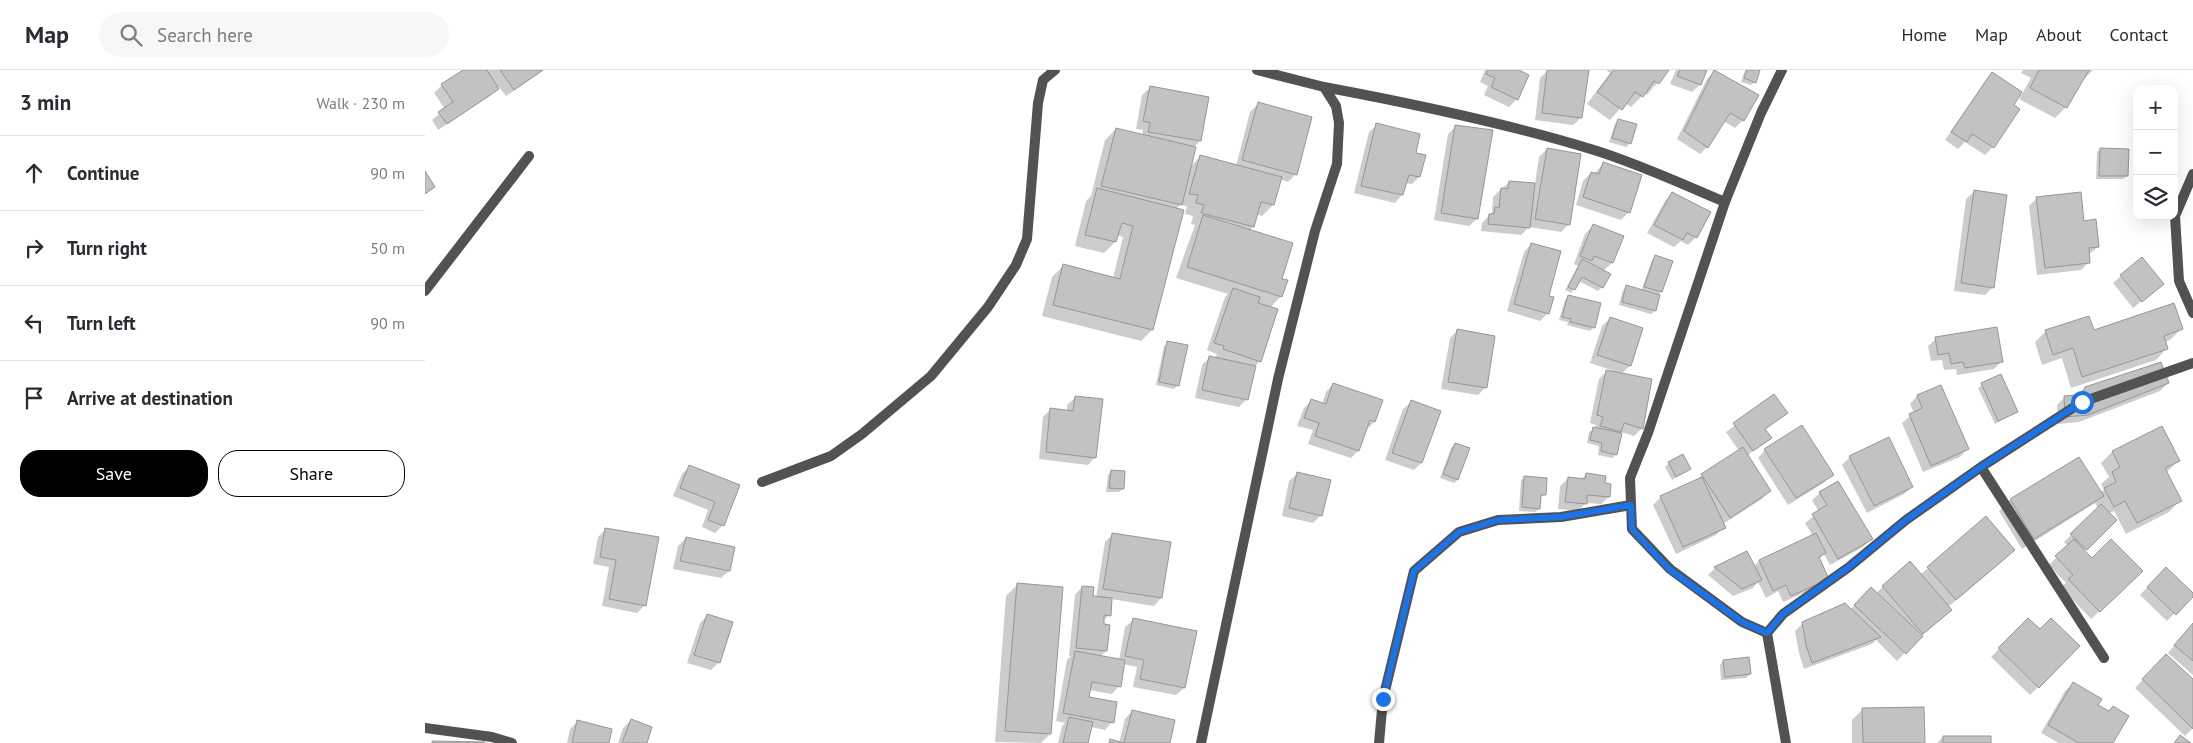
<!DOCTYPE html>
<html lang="en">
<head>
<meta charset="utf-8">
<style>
  body { margin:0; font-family:"PT Sans",sans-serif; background:#f7f7f7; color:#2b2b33 }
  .controls { position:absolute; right:15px; top:15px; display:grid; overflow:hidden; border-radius:10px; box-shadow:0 5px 20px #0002 }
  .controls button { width:45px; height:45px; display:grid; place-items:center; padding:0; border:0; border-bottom:1px solid #e1e1e2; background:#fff; color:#2b2b33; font:25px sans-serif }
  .stop { position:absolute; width:15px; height:15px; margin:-11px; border:4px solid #1a73e8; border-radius:50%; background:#fff }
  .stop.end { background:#1a73e8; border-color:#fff; box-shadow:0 1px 5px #0008 }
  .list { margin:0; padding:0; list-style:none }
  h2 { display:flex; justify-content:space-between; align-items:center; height:65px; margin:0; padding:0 20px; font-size:21px }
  h2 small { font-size:16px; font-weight:400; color:#7c7c81 }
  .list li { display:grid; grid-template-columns:32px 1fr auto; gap:15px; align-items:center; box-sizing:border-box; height:75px; padding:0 20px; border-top:1px solid #e1e1e2 }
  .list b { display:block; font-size:19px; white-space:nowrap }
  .list em { font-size:16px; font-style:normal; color:#7c7c81 }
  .actions { display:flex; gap:10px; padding:15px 20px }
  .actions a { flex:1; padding:11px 0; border:1px solid #000; border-radius:20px; text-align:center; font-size:18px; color:#000 }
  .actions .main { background:#000; color:#fff }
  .icon { flex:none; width:28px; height:28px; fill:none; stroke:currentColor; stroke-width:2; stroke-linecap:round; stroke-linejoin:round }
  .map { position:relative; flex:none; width:1768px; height:673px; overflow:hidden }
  header { display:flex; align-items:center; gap:30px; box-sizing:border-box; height:70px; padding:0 25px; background:#fff; border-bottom:1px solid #e1e1e2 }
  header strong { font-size:24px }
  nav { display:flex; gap:28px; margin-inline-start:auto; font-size:18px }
  .search { width:350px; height:45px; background:#f7f7f7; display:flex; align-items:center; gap:12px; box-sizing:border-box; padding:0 18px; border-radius:28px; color:#7c7c81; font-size:19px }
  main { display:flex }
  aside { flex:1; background:#fff }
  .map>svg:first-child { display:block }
</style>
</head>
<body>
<header>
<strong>Map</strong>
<div class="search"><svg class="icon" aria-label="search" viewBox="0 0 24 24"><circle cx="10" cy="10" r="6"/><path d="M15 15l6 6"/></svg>Search here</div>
<nav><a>Home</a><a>Map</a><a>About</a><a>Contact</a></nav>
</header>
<main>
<aside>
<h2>3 min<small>Walk · 230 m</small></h2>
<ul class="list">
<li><svg class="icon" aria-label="ahead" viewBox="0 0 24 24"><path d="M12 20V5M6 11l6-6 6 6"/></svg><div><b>Continue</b></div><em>90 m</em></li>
<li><svg class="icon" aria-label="right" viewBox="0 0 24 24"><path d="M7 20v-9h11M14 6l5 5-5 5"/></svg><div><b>Turn right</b></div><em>50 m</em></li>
<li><svg class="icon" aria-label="left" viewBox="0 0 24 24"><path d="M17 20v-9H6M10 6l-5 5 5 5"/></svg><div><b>Turn left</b></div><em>90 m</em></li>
<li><svg class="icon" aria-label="arrive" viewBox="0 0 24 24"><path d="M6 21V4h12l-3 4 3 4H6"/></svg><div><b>Arrive at destination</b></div></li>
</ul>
<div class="actions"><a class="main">Save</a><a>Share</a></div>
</aside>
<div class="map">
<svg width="1768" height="673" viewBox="0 0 1768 673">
  <rect width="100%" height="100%" fill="#fff"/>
  <path fill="#0003" d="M40 0H119L81 26 74 17 65 26 13 60 7 50 20 39 9 23 17 15Z
    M1060 0H1090L1092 29 1084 37 1059 25 1063 16 1055 12Z
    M1123 0H1162L1156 48 1148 55 1110 50 1115 8Z
    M1181 0H1243L1222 25 1220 23 1206 37 1200 33 1185 50 1162 34 1185 3Z
    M1251 0H1280L1275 15 1267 22 1245 14Z
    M1320 0H1334L1330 12 1326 15 1316 12Z
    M1598 0H1668L1659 9 1657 8 1641 37 1630 48 1594 29 1606 8 1596 3Z
    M1289 2 1318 50 1310 58 1298 51 1282 77 1275 84 1252 69 1282 9Z
    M1567 4 1587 35 1593 39 1568 77 1560 85 1540 72 1533 79 1520 70 1560 11Z
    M725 18 782 28 775 71 768 78 765 97 775 87 811 96 825 42 833 34 871 104 863 112 855 109 848 135 837 146 831 144 828 157 824 160 855 209 856 226 845 238 835 291 830 296 822 329 814 337 770 328 777 295 785 287 790 288 792 284 782 280 800 227 803 224 751 208 770 155 766 154 768 146 760 144 762 136 755 135 751 139 727 260 716 271 617 246 627 207 638 196 688 208 698 167 692 165 690 172 679 183 650 176 661 131 666 126 680 70 691 59 717 65 718 60 711 59 717 25Z
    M1193 50 1205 73 1201 77 1184 72 1190 54Z
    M952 55 990 84 994 107 987 114 980 113 977 125 970 133 929 123 944 62Z
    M1031 56 1052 149 1044 156 1009 150 1023 64Z
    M1122 79 1144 154 1136 162 1104 157 1096 165 1056 161 1057 153 1067 142 1068 127 1076 119 1085 112 1110 114 1114 87Z
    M1675 79 1702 106 1698 109H1671L1672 82Z
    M1178 94 1204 142 1196 150 1151 135 1158 111 1166 103 1169 104Z
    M1549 122 1568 217 1560 225 1529 221 1541 129Z
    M1247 123 1271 167 1263 175 1256 171 1249 177 1222 163 1240 131Z
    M1612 128 1658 152 1673 177 1663 185 1664 192 1656 200 1612 205 1604 136Z
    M1168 156 1197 167 1187 193 1178 201 1177 217 1173 221 1154 211 1146 223 1140 220 1153 196 1149 194 1160 164Z
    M1106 174 1123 243 1115 251 1082 241 1099 182Z
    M1230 186 1236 222 1232 226 1230 241 1226 244 1194 235 1198 220 1202 217 1216 221 1227 190Z
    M1696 206 1738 214 1708 238 1688 213Z
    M1143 226 1169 257 1165 261 1142 255 1143 252 1134 250 1140 230Z
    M1185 248 1217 259 1205 296 1196 304 1217 358 1209 366 1196 362 1191 384 1188 388 1173 385 1174 376 1162 373 1164 362 1170 359 1171 355 1165 353 1174 309 1181 302 1192 303V302L1165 293 1177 256Z
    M1756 259 1745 270 1740 272 1742 278 1731 290 1646 318 1637 288 1617 295 1610 272 1621 261Z
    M1032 261 1061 317 1053 325 1016 319 1025 268Z
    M1511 269 1576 292 1569 299 1532 305 1531 299 1519 300 1517 290 1506 291 1503 276Z
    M743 273 753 315 749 319 731 315 739 276Z
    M1743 313 1735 321 1654 352 1633 354 1632 335 1640 327 1652 326 1660 318Z
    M908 314 949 352 942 359 933 381 926 388 883 374 888 360 872 356 879 338 887 330 897 334 901 322Z
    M1557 315 1592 342 1570 354 1553 318Z
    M1515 317 1542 379 1535 387 1498 402 1477 353 1489 343 1485 334 1492 326Z
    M1349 326 1361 343 1340 360 1345 367 1322 386 1344 421 1337 429 1298 454 1299 457 1291 465 1251 484 1228 435 1236 427 1270 412 1277 405 1314 381 1301 362Z
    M650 328 670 387 663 395 614 389 618 347 626 339 642 341V335Z
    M986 332 996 393 989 400 960 390 978 339Z
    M1736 357 1753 391 1741 403 1755 430 1744 442 1701 464 1689 441 1684 443 1691 450 1659 481 1667 489 1716 501 1666 549 1636 517 1641 513 1624 495 1643 476 1639 472 1673 438 1670 433 1597 479 1574 441 1585 430 1654 389 1675 423 1679 420 1676 414 1684 407 1676 393 1687 382Z
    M1030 374 1032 410 1029 413 1015 408 1026 378Z
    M1340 380 1407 404 1400 412 1363 435 1333 388Z
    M1425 387 1487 417 1479 424 1442 443 1417 395Z
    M1244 393 1264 399 1247 410 1240 397Z
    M265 396 314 415 298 455 290 463 277 457 283 440 248 426 257 404Z
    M686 401 698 419 694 422H681L683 405Z
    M872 404 896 445 888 453 857 446 864 411Z
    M1161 404 1179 414 1184 427 1176 434 1161 433 1153 441 1133 439 1135 416 1143 408 1156 410Z
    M1100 407 1120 424 1115 428 1114 439 1110 442 1094 441 1096 410Z
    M1395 423 1446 469 1438 477 1405 495 1399 484 1394 489 1395 516 1358 532 1353 521 1341 528 1333 512 1328 518 1308 526 1283 505 1290 498 1321 482 1329 496 1334 491 1388 466 1380 453 1394 442 1387 430Z
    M1561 448 1581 488 1523 537 1518 547 1496 566 1472 591 1451 570 1447 574 1379 599 1374 583 1370 561 1378 553 1425 540 1446 519 1451 523 1484 493 1495 505Z
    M181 459 220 535 212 543 177 536 184 497 168 494 173 467Z
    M688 464 736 528 729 536 686 529 684 545 677 552 681 581 675 587 694 590 700 557 708 550 759 618 751 625 708 617 712 597 698 594 694 616 687 624 664 620 662 628 687 652 680 660 666 657 662 673H633L637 656 640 653 631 651 642 590 646 586H644L650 525 657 517 667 527 671 528 680 472Z
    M261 468 304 501 296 508 248 499 253 476Z
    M1741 498 1768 524 1742 551 1715 525Z
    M592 515 625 664 616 673 570 672 581 526Z
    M283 545 294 592 286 600 262 593 275 553Z
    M1603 550 1615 561 1654 576 1605 625 1566 587Z
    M1768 554V605L1743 583Z
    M1741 585 1768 611V658L1760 666 1710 618Z
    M1298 591 1325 604 1321 608 1296 610 1295 595Z
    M1648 614 1672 636 1687 673H1634L1616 663 1640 621Z
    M1438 639 1498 673H1427V650Z
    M707 641 744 673H683L686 671 694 673 700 649Z
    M206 650 220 673H193L198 658Z
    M152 652 182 673H142L145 659Z
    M1518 667 1565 673H1512Z"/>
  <path fill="#c2c2c2" stroke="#969696" d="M38 0H62L74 19 22 54 13 42 28 32 16 14Z
    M75 0H118L89 20Z
    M1063 0H1094L1104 5 1093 30 1066 17 1070 8 1061 4Z
    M1122 0H1164L1157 48 1117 43Z
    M1189 0H1244L1234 14 1229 11 1218 27 1210 22 1197 40 1172 22Z
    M1255 0H1282L1276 15 1252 6Z
    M1289 0 1334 25 1319 51 1305 43 1283 78 1259 61Z
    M1322 0H1335L1331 13 1319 8Z
    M1614 0H1664L1642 38 1605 18Z
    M1567 2 1597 22 1589 35 1595 39 1569 78 1547 64 1542 72 1526 62Z
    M725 16 784 27 776 71 723 62 725 53 718 51Z
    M833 32 887 47 872 105 817 90Z
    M1193 49 1212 54 1206 74 1187 68Z
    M951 53 995 64 991 83 1001 85 995 107 984 105 978 125 936 116Z
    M1030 55 1068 60 1053 149 1016 143Z
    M691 58 771 77 757 135 676 116Z
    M1122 78 1156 84 1145 155 1110 149Z
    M1675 78 1704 79 1703 106H1674Z
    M775 85 857 107 849 135 836 132 829 157 776 143 779 135 771 133 773 125 764 124Z
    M1178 92 1217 105 1205 143 1158 127 1166 102 1174 104Z
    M0 101 10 117 0 124Z
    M1084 111 1110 113 1105 158 1063 154 1064 144H1069L1070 137 1074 138 1076 118 1083 119Z
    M672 118 759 140 728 260 628 235 638 194 695 209 708 156 697 153 691 172 660 165Z
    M1549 120 1582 125 1569 218 1536 213Z
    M1247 122 1286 142 1272 168 1262 163 1258 170 1229 155Z
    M1656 122 1659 151 1671 149 1674 177 1664 178 1665 193 1620 198 1611 127Z
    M778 145 868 173 857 209 863 210 857 227 762 197Z
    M1168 154 1199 166 1188 193 1169 186 1167 191 1155 186Z
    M1106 173 1136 181 1124 226 1129 227 1124 244 1089 234Z
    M1230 185 1248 191 1237 222 1219 217Z
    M1717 187 1739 214 1717 232 1695 205Z
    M1157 189 1186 204 1178 218 1157 207 1150 220 1143 217Z
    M1201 215 1235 225 1231 241 1197 232Z
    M808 218 835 227 833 233 853 239 836 292 798 279 799 276 789 273Z
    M1143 225 1176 233 1170 258 1145 252 1146 249 1137 247Z
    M1749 233 1758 259 1739 266 1743 279 1657 307 1648 278 1628 285 1620 260 1664 246 1669 260Z
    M1185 247 1218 258 1206 296 1172 285Z
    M1572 257 1578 292 1540 298 1538 292 1526 294 1524 283 1513 285 1510 267Z
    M1032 259 1070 266 1062 318 1023 312Z
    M742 271 763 275 754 316 734 312Z
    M784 286 831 296 823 330 777 320Z
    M1736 292 1744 313 1663 345 1640 347 1639 326 1655 325 1660 317Z
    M1181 300 1227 309 1218 359 1199 353 1196 362 1175 356 1178 347 1172 345Z
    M1576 304 1593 342 1573 351 1556 313Z
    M908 313 958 330 950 352 945 350 934 381 890 366 894 353 879 348 886 329 901 334Z
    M1516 315 1544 379 1506 396 1484 344 1497 338 1492 325Z
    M1349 324 1363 343 1340 359 1347 368 1328 381 1308 353Z
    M650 326 678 329 671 388 621 382 625 338 648 341Z
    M986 330 1016 341 997 393 967 383Z
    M1377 355 1409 405 1371 428 1339 379Z
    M1737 356 1755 391 1740 398 1757 431 1712 453 1700 431 1689 437 1679 418 1691 412 1687 402 1695 397 1687 381Z
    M1168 357 1197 363 1192 385 1176 381 1177 373 1165 370Z
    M1464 367 1488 417 1449 436 1424 386Z
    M1030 373 1045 378 1033 410 1018 404Z
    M1318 377 1346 421 1305 448 1276 404Z
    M1258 384 1266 399 1251 407 1243 392Z
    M1654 387 1679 426 1609 469 1585 429Z
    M264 395 315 415 299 456 283 450 290 432 255 418Z
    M686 400 700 401 699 419 684 418Z
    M872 402 906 410 897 446 864 438Z
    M1161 403 1181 406 1180 413 1186 414 1185 427 1162 425V434L1140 432 1143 407 1160 409Z
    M1099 406 1122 408 1121 425H1116L1115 439 1097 437Z
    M1277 407 1301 458 1258 477 1235 426Z
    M1413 411 1448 469 1413 489 1387 444 1402 435 1394 422Z
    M1676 434 1692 450 1662 480 1645 464Z
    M1561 446 1590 480 1531 530 1502 497Z
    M180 458 234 467 221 536 184 529 191 490 175 487Z
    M687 463 746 472 737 528 678 519Z
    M1391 463 1401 483 1394 487 1404 509 1366 526 1361 515 1348 521 1334 490Z
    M261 467 310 477 305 501 255 491Z
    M1649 469 1667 488 1686 469 1718 501 1675 542 1643 509 1648 505 1630 486Z
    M1322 481 1337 510 1317 519 1289 497Z
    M1485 491 1527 540 1498 564 1457 516Z
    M1741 497 1768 523V527L1751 545 1722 517Z
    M592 513 638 517 626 664 580 661Z
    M657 516 669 517 668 526 687 528 686 546 679 545V554L685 555 682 581 651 578Z
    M1446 517 1498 566 1481 584 1429 535Z
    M1420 533 1456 567 1387 593 1381 575 1377 552Z
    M282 544 308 552 295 593 269 585Z
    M708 548 772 561 760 618 715 609 719 590 700 586Z
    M1603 548 1615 559 1626 548 1655 576 1614 618 1573 578Z
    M1768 553V591L1749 575Z
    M650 581 700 590 696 617 667 612 664 627 692 632 689 653 638 643Z
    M1741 584 1768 609V659L1717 609Z
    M1324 587 1326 604 1300 607 1298 590Z
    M1648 612 1677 629 1673 635 1684 641 1688 636 1704 646 1688 673H1654L1623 655Z
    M1499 637 1500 673H1438L1437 638Z
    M707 640 750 650 745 673H684L685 669 699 673Z
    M644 647 668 652 663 673H638Z
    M206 649 227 657 222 673H197Z
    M152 650 187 659 184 673H147Z
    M1755 665 1766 673H1749Z
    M1518 666H1566V673H1518Z
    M7 671 60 672V673H7Z"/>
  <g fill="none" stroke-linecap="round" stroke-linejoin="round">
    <path stroke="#525252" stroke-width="10" d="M899 17C990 34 1081 53 1169 80 1214 94 1257 114 1300 132
      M1768 104 1750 146 1754 211 1768 243
      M0 221 104 86
      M1556 397 1679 588
      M337 412 406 386 437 364 506 306 563 237 591 195 602 169 613 33 618 10 630 0
      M1342 563 1317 552 1245 499 1207 459 1205 408 1223 363 1300 132 1336 43 1357 0
      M0 658 67 667 87 673
      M776 673 853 309 890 161 912 94 914 53 911 36 899 17 832 0
      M954 673 958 629 989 501 1034 462 1073 450 1136 447 1206 435
      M1361 673 1342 563 1358 544 1424 497 1481 450 1556 397 1657 332 1768 293"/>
  </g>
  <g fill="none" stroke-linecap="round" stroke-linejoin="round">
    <path stroke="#1a73e8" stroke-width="6" d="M958 629 989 501 1034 462 1073 450 1136 447 1206 435 1207 459 1244 499 1317 552 1342 563 1358 544 1424 497 1481 450 1556 397 1657 332"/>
  </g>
</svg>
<div class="controls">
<button>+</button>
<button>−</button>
<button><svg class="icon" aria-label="layers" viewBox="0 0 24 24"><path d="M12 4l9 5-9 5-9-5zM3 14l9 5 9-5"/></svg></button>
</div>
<div class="stop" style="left:1657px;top:332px"></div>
<div class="stop end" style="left:958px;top:629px"></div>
</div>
</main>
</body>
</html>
